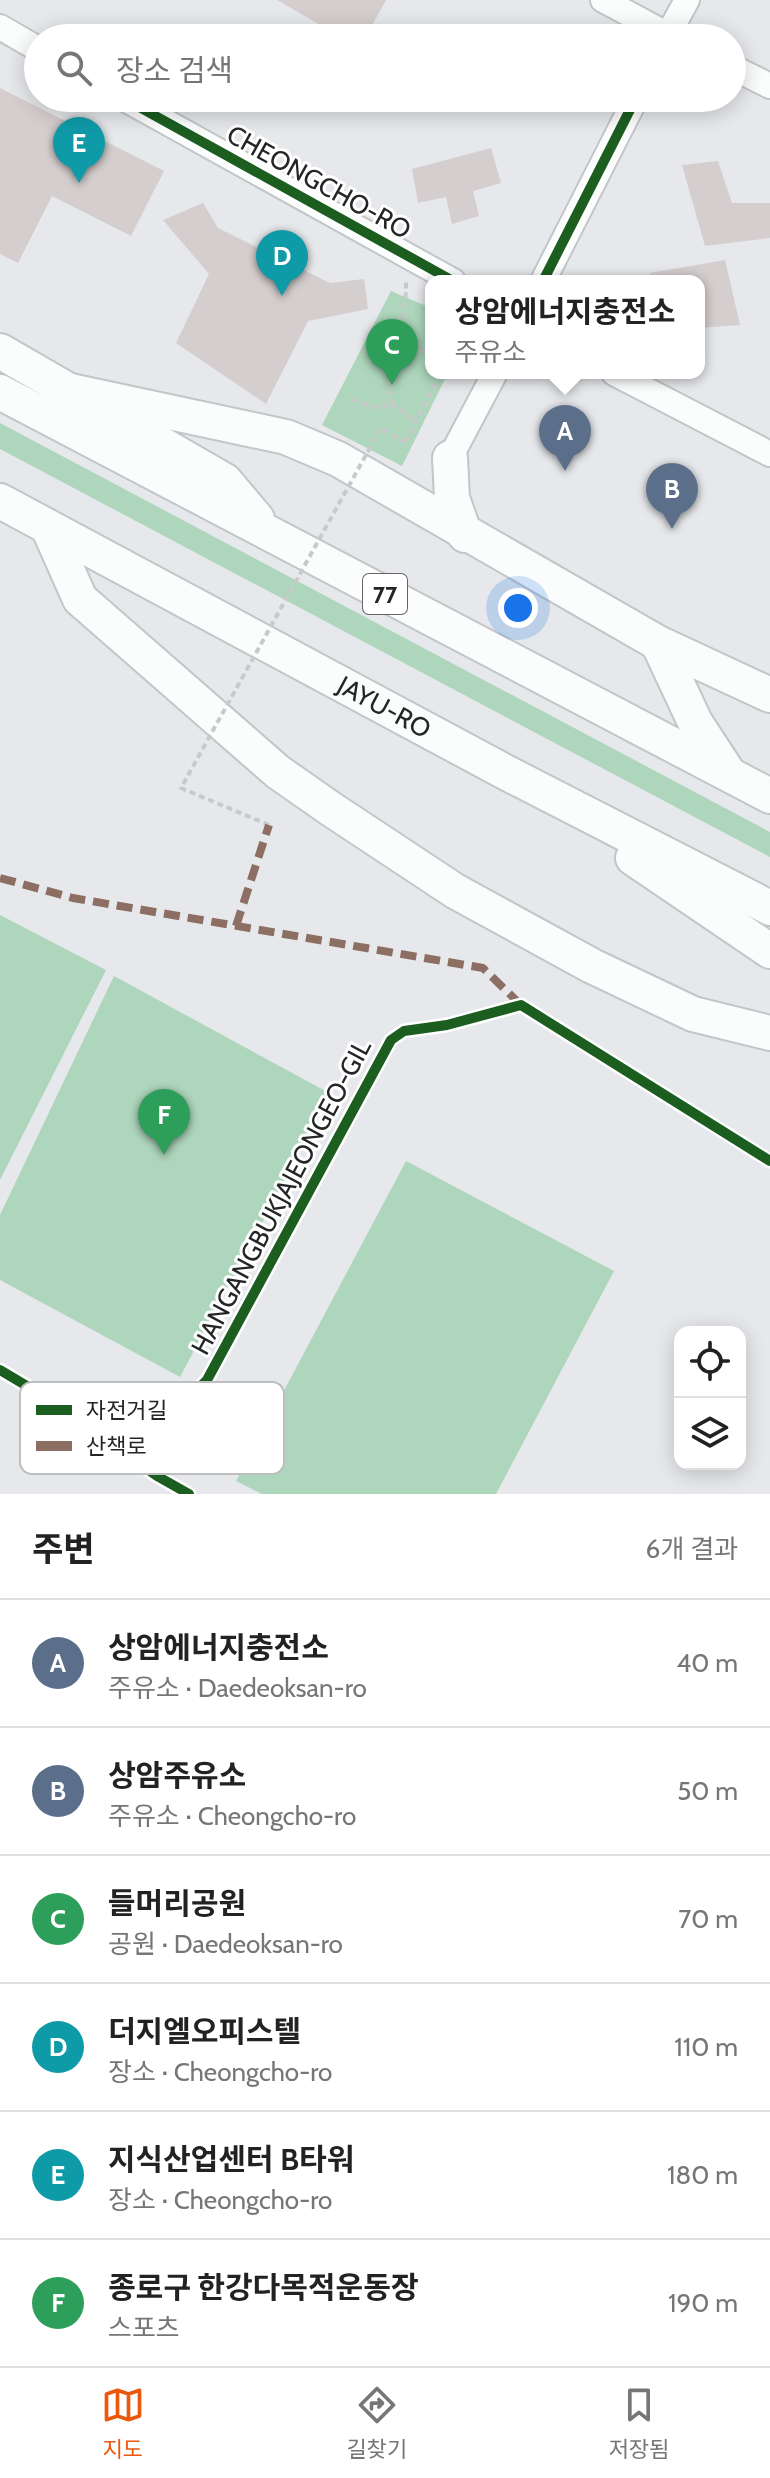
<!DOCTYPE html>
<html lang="ko">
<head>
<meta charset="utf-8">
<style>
  body { margin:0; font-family:Cabin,"Noto Sans KR",sans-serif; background:#f2f2f2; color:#222 }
  .controls { position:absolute; right:24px; bottom:24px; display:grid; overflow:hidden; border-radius:16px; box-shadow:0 4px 20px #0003 }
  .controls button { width:72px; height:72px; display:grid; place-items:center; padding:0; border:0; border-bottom:2px solid #e0e0e0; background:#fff; color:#222; font:40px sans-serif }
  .you { position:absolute; left:518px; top:608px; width:28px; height:28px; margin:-20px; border:6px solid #fff; border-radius:50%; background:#1a73e8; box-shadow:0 0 0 12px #1a73e833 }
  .badge { display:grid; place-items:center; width:52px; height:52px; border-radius:50%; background:#ea580c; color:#fff; font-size:26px; font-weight:700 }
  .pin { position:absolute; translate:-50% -66px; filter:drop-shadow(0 2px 4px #0008) }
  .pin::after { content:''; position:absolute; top:42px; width:28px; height:24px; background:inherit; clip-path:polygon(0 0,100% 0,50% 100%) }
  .popup { position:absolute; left:425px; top:275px; width:280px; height:104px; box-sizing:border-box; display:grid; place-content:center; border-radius:16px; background:#fff; filter:drop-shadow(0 2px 6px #0005); font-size:26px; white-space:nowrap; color:#767676 }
  .popup b { font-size:30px; color:#222 }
  .popup::after { content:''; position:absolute; left:50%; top:100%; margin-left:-16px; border:16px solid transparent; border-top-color:#fff }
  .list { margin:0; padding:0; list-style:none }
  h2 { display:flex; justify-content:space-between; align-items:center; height:104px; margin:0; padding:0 32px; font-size:34px }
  h2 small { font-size:26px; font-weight:400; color:#767676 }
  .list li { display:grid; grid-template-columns:52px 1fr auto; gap:24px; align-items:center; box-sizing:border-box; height:128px; padding:0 32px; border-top:2px solid #e0e0e0 }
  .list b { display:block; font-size:30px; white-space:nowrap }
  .list p { margin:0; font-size:26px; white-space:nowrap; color:#767676 }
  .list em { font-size:26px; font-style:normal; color:#767676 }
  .icon { flex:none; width:44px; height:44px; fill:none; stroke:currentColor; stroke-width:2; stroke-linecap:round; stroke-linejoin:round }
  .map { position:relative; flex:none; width:770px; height:1494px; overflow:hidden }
  .search { position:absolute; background:#fff; box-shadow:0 4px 20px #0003; left:24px; right:24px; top:24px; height:88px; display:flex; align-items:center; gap:20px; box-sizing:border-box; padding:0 28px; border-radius:44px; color:#767676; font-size:30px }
  .sheet { height:872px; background:#fff }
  nav { display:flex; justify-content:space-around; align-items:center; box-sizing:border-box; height:112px; border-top:2px solid #e0e0e0; background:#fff; font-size:22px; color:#767676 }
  nav a { display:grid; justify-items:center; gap:4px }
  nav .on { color:#ea580c }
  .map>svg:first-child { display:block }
</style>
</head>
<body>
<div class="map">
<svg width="770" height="1494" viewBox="0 0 770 1494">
  <rect width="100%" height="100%" fill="#e6e8eb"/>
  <path fill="#aed6bc" d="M391 291 431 308V373H448L402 466 322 425Z
    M0 423 770 832V857L0 449Z
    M0 915 106 970 0 1180Z
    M114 976 331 1094 180 1377 0 1280V1215Z
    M406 1161 614 1271 496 1494H262L236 1481Z"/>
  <path fill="#d5cece" d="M277 0H386L365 38H343Z
    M0 88 164 171 131 236 52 196 18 263 0 254Z
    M493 98H525L526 104 496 112Z
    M491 148 501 183 473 191 479 216 452 224 446 197 418 203 412 169Z
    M718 161 732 203H770V238L705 246 682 165Z
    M203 203 218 228 330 283 364 279 368 309 308 321 266 404 176 343 209 274 163 220Z
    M725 260 740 325 699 328V281H651L650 273Z"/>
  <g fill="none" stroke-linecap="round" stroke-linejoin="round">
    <defs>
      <path id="minor" d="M603 0 674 38
        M0 27 38 49
        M666 38 687 0
        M732 67 770 86
        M123 98 453 281
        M543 281 636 98
        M614 373 770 454
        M450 458 495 373"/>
      <g id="highway">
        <path d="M0 351 225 481 257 519"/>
        <path d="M71 391 286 437 338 459 658 643 770 695"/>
        <path d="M0 392 770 796"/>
        <path d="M450 458 452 498 465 535"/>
        <path id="s1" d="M0 501 507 773 770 908"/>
        <path d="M48 527 80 599 278 772 331 809 455 891 592 966 693 1014 770 1033"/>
        <path d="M658 643 695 722 727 771"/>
        <path d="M633 858 770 951"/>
      </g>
    </defs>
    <use href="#minor" stroke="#c4c5c8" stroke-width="28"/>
    <use href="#highway" stroke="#c4c5c8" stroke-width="38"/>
    <path stroke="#c8c9ca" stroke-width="4" stroke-dasharray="6 4" stroke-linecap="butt" d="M400 358C396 334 407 309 406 282
      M353 399 372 407 392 405 416 420
      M392 405C381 371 399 355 431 348
      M405 442 441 373"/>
    <use href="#minor" stroke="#fbfcfc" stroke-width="24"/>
    <use href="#highway" stroke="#fbfcfc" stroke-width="34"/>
    <path stroke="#c8c9ca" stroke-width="4" stroke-dasharray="6 4" stroke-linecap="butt" d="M269 825 181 788 381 428 405 442"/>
    <path stroke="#8d6e63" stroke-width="8" stroke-dasharray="16 8" stroke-linecap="butt" d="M0 878 73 898 483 968 521 1005
      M236 926 269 825"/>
    <defs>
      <path id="cycleway" d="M123 98 453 281
        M543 281 636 98
        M0 1370 37 1392 152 1413 182 1404 207 1380 391 1040 404 1031 447 1025 521 1005 770 1161
        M47 1399 157 1476 189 1494"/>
    </defs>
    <use href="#cycleway" stroke="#fff" stroke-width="15"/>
    <use href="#cycleway" stroke="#1b5e20" stroke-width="10"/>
  </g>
  <g text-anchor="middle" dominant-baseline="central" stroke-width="6" stroke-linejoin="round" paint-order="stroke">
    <rect fill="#fff" stroke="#656668" stroke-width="2" x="363" y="574" width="44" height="40" rx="6"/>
    <g font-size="24" font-weight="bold" fill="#232527">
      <text x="385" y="594">77</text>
    </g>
    <g font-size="26" fill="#232527" stroke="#fff">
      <text transform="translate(319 182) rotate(29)">CHEONGCHO-RO</text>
      <text stroke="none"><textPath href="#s1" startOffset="436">JAYU-RO</textPath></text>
      <text transform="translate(281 1197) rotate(-62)">HANGANGBUKJAJEONGEO-GIL</text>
    </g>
  </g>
  <rect x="20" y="1382" width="264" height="92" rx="12" fill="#fff" stroke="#bdbebe" stroke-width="2"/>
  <rect x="36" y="1405" width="36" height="10" fill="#1b5e20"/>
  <rect x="36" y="1441" width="36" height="10" fill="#8d6e63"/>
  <g font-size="22" fill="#232527">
    <text x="86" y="1418">자전거길</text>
    <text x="86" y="1454">산책로</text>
  </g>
</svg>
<div class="controls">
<button><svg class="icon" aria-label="locate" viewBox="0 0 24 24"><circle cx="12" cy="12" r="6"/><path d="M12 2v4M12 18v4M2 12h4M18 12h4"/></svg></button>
<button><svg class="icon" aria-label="layers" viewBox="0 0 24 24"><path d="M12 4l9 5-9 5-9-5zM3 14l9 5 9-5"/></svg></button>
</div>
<div class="you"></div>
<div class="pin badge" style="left:565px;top:471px;background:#5c6f8a">A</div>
<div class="popup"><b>상암에너지충전소</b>주유소</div>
<div class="pin badge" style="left:672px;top:529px;background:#5c6f8a">B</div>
<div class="pin badge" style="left:392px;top:385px;background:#2e9e5b">C</div>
<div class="pin badge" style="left:282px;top:296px;background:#0f9aa8">D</div>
<div class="pin badge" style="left:79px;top:183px;background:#0f9aa8">E</div>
<div class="pin badge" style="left:164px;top:1155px;background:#2e9e5b">F</div>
<div class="search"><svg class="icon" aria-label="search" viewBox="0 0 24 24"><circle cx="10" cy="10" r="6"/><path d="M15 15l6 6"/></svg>장소 검색</div>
</div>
<section class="sheet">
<h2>주변<small>6개 결과</small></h2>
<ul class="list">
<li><span class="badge" style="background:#5c6f8a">A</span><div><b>상암에너지충전소</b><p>주유소 · Daedeoksan-ro</p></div><em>40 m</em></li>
<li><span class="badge" style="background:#5c6f8a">B</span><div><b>상암주유소</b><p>주유소 · Cheongcho-ro</p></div><em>50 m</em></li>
<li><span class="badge" style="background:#2e9e5b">C</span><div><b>들머리공원</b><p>공원 · Daedeoksan-ro</p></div><em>70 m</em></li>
<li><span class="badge" style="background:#0f9aa8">D</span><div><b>더지엘오피스텔</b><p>장소 · Cheongcho-ro</p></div><em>110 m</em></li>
<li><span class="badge" style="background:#0f9aa8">E</span><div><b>지식산업센터 B타워</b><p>장소 · Cheongcho-ro</p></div><em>180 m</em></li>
<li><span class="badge" style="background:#2e9e5b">F</span><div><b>종로구 한강다목적운동장</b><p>스포츠</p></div><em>190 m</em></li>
</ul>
</section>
<nav>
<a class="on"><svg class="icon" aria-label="map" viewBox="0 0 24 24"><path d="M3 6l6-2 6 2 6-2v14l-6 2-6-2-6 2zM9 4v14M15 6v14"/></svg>지도</a>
<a><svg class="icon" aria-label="directions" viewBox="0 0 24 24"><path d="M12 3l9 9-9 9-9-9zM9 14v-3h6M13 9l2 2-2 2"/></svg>길찾기</a>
<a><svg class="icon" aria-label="saved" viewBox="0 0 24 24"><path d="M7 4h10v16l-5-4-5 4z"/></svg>저장됨</a>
</nav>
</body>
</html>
